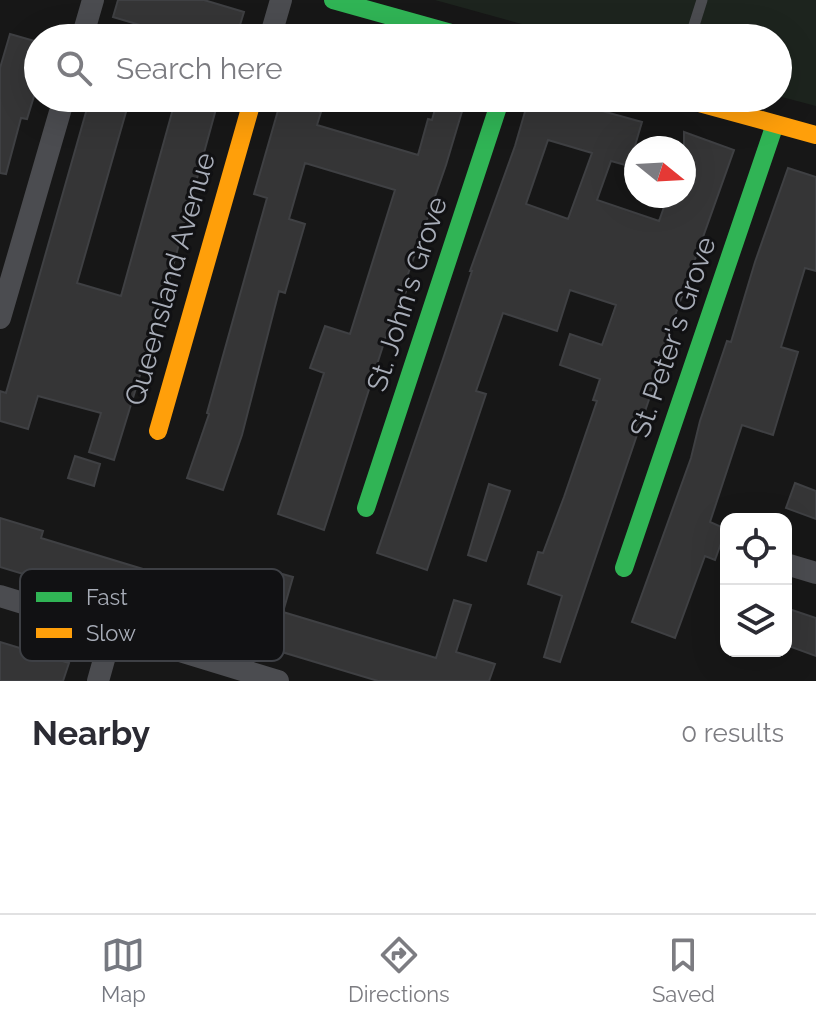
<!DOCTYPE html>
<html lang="en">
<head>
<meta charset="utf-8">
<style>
  body { margin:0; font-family:Raleway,sans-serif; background:#f7f7f7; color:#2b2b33 }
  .controls { position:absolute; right:24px; bottom:24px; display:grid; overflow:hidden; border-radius:16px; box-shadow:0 8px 32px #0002 }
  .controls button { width:72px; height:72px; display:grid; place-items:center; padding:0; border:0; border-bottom:2px solid #e1e1e2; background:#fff; color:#2b2b33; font:40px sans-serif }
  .compass { position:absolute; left:624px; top:136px; width:72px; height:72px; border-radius:50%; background:#fff; box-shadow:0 8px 32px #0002; rotate:108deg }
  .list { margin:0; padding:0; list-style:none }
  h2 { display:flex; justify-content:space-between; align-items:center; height:104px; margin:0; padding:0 32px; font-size:34px }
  h2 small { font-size:26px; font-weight:400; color:#7c7c81 }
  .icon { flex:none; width:44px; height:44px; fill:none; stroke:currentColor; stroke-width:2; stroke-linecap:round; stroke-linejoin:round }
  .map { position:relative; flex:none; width:816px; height:681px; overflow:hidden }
  .search { position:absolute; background:#fff; box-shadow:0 8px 32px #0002; left:24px; right:24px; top:24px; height:88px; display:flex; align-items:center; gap:20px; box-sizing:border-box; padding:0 28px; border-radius:44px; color:#7c7c81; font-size:30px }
  .sheet { height:232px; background:#fff }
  nav { display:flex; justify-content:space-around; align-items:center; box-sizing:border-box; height:112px; border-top:2px solid #e1e1e2; background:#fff; font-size:22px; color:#7c7c81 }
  nav a { display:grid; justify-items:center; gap:4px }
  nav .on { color:#757880 }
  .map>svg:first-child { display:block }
</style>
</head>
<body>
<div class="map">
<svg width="816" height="681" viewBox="0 0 816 681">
  <rect width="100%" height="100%" fill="#171717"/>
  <path fill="#1d241e" d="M435 0H816V106L778 96V38H572Z"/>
  <path fill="#353536" stroke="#3f4043" stroke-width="2" fill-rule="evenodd" d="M118 0H204L244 12 236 38H184L113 17Z
    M10 34 38 42V83L27 119 21 118 6 174 0 173V68Z
    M90 98H130L77 283 121 296 176 98H219L170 277 114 460 89 452 101 413 38 396 28 429 0 421V391L6 393Z
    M438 98H466L446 165 407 277 410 278 404 298 401 297 389 327 324 530 278 514 324 373 310 368 325 326 350 334 395 190 305 163 289 219 305 224 285 293 279 291 242 435 223 490 187 478 209 414 207 413 267 198 254 194 281 100 321 112 317 125 418 155 428 119 432 120Z
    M529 98H555L642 122 629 166 611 161 597 200 659 221 668 196H684V132L734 150 656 369 659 370 560 662 544 657 562 596 528 584 538 552 543 553 564 497 597 401 593 400 600 379 560 365 570 334 602 345 616 305 570 290 557 331 503 313 476 391 486 394 427 570 377 553 443 359 472 271H470L515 146ZM548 140 592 153 568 219 526 204Z
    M788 168 816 177V271L805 268 781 347 798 352 773 435 742 425 710 522 726 529 715 560 705 556 675 638 632 622 691 458 700 421 727 341 731 342 755 262Z
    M75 456 100 464 94 486 68 478Z
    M795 483 816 491V519L786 508Z
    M489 484 510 491 486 561 468 555Z
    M0 518 43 531 41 538 258 604 268 570 293 577 283 612 436 658 454 600 471 605 456 652 495 664 489 681H378L0 567Z
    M786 608 816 618V656L786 645Z
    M0 642 69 663 63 681H0Z"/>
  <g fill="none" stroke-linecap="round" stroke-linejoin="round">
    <path stroke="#4b4c50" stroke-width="11" d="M690 38 702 0"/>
    <path stroke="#4b4c50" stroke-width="22" d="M82 38 93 0
      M270 38 281 0
      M0 318 64 98
      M786 564 816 573
      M0 596 278 681
      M98 681 112 631"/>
    <path stroke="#30b455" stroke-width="18" d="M333 0 469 38
      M366 508 501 98
      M624 568 775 124"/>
    <path stroke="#ff9f0a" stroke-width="18" d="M681 98 816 135
      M158 431 253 98"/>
  </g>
  <g text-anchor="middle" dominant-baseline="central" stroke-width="6" stroke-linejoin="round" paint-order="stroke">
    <g font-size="28" fill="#a8adb8" stroke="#111113">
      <text transform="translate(170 279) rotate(-74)">Queensland Avenue</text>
      <text transform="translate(407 294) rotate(-72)">St. John's Grove</text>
      <text transform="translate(673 337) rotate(-71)">St. Peter's Grove</text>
    </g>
  </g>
  <rect x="20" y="569" width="264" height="92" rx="12" fill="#111113" stroke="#3e4045" stroke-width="2"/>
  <rect x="36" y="592" width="36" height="10" fill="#30b455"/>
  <rect x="36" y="628" width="36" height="10" fill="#ff9f0a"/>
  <g font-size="22" fill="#a8adb8">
    <text x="86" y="605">Fast</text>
    <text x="86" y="641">Slow</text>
  </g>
</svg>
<div class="controls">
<button><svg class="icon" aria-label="locate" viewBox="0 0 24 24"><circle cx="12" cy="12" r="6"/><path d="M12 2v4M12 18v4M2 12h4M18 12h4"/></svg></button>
<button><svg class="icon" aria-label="layers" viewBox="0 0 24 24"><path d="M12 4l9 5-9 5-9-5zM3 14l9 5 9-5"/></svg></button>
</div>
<svg class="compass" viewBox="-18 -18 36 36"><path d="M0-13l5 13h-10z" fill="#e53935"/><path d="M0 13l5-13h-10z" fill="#7c7c81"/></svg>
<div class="search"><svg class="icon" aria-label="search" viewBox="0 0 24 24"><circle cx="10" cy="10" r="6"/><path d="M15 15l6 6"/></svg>Search here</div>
</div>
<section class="sheet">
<h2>Nearby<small>0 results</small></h2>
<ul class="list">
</ul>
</section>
<nav>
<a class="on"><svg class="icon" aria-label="map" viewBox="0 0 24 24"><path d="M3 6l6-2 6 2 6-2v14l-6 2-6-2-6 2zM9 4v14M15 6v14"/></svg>Map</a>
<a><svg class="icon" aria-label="directions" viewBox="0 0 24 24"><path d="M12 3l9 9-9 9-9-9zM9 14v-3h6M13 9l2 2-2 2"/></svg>Directions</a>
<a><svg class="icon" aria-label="saved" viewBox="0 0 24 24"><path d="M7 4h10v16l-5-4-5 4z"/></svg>Saved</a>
</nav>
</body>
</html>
